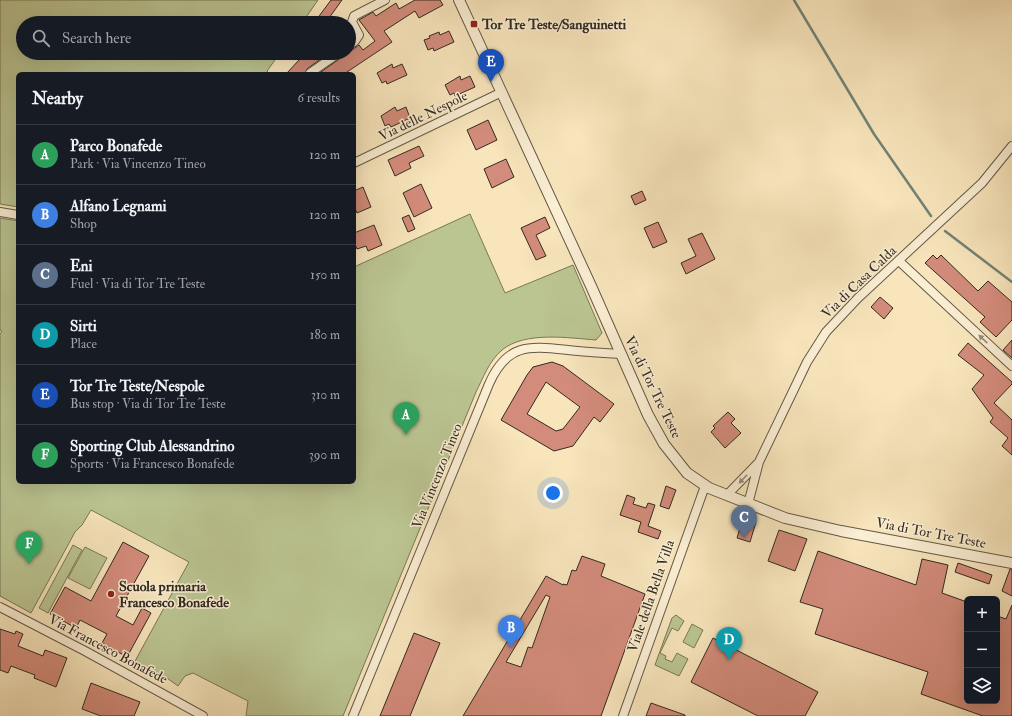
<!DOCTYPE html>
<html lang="en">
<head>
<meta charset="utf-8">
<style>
  body { margin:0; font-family:"IM FELL Double Pica",serif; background:#20242c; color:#f1f3f6 }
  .controls { position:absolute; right:12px; bottom:12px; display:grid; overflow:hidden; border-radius:6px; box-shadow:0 4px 16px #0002 }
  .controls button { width:36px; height:36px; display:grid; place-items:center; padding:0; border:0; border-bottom:1px solid #363941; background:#171b24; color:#f1f3f6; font:20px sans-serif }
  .you { position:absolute; left:553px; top:493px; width:14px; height:14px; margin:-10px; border:3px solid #fff; border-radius:50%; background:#1a73e8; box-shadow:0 0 0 6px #1a73e833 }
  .badge { display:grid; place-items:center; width:26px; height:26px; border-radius:50%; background:#db2777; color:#fff; font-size:13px; font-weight:700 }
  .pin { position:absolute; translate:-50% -33px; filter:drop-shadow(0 1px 2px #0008) }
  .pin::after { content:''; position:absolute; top:21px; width:14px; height:12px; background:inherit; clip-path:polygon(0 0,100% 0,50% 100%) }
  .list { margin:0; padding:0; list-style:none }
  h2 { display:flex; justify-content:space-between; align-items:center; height:52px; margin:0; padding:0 16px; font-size:17px }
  h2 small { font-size:13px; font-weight:400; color:#9ea1a6 }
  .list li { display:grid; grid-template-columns:26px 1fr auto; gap:12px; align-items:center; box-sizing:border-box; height:60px; padding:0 16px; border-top:1px solid #363941 }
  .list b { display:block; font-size:15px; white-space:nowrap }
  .list p { margin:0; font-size:13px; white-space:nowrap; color:#9ea1a6 }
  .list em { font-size:13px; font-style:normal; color:#9ea1a6 }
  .icon { flex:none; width:22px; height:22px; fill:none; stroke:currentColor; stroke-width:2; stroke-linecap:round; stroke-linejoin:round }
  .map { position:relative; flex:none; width:1012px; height:716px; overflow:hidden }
  .search { position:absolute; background:#171b24; box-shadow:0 4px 16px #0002; left:16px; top:16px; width:340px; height:44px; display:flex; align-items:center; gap:10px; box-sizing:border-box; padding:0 14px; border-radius:22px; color:#9ea1a6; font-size:15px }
  .panel { position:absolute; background:#171b24; box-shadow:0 4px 16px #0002; left:16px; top:72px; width:340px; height:412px; border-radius:6px }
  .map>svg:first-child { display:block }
</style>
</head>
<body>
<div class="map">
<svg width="1012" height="716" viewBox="0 0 1012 716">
  <rect width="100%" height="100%" fill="#f8e5bc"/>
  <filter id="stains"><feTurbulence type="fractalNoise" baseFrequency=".005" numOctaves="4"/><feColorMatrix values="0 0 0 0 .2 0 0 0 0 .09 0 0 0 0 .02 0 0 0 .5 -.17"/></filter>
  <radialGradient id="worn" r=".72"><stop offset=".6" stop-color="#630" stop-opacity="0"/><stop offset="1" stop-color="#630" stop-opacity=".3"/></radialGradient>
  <path fill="#bbc592" stroke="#777859" d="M0 0H318L302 23H23V53H280L267 71 270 74H18V207L0 204Z
    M470 214 505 293 573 265 602 333 596 340C569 338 525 331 502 350 489 361 483 378 476 392L343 716H246L248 701 193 673 185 676 178 686 167 678 134 663 189 562 91 510 82 525 75 532 31 613 0 596V334L2 331 0 330V218L18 221V482H354V267Z
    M73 545 82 550 48 613 39 608Z
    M85 547 107 558 90 589 68 578Z
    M676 615 684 621 678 631 672 628 660 653 666 656 665 659 672 662 677 653 688 659 679 676 655 665 672 618Z
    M692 624 703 630 694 648 683 642Z"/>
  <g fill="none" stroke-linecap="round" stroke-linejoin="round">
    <path stroke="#738375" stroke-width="2.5" d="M794 0 874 134 931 216
      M945 231 1012 282"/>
  </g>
  <path fill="#d38c7b" stroke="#332a20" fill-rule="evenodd" d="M331 0H342L329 18 332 20 322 23 317 19Z
    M415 0H440L443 5 419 18 415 11 384 31 392 42 344 74H318L359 45 363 50 375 41 359 20 373 12 376 16 396 3 399 9Z
    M449 31 454 42 434 51 433 48 428 50 424 40 430 38 429 36 439 32 440 35Z
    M296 53H318L322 58 307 69 305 74H286L300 59Z
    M392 64 393 68 402 64 407 75 387 84 386 81 382 83 377 73Z
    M460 76 461 80 470 76 475 87 455 96 454 93 450 95 445 85Z
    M395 107 397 111 406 107 410 118 391 127 389 124 385 126 381 116Z
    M488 120 497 140 476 150 467 130Z
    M419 146 424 156 409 163 411 168 395 176 388 160Z
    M506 159 514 177 492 188 484 169Z
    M421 184 432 208 414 217 403 193Z
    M363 187 371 207 357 213 354 206V191Z
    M642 191 646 200 635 205 631 196Z
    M409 215 415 229 408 232 402 218Z
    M545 217 550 228 536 235 546 256 536 260 521 228Z
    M658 222 667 242 653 248 644 228Z
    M374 225 382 245 368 251 366 246 357 249 354 242V233Z
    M702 233 715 259 686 274 681 263 696 256 688 239Z
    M933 255 937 259 941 255 978 291 988 281 1012 302V320L996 337 980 322 985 317 925 263Z
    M880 297 893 308 884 319 871 307Z
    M1012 340V358L1003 350Z
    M968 343 1012 382V384L994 403 1012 420V455L1002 446 1008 438 990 422 993 418 972 389 984 375 958 355Z
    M552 362 563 366 614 404 600 422 594 417 573 446 554 451 501 420 527 375 533 367ZM546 382 580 407 563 429 556 431 527 414Z
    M728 412 735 419 731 423 741 433 725 448 711 432 715 428 713 426Z
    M666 486 676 490 669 509 660 506Z
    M627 495 635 498 633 504 646 508 648 503 655 505 648 526 661 531 658 539 638 532 641 522 620 515Z
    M743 518 756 522 750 542 737 538Z
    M779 530 807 539 795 571 768 561Z
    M123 542 149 556 116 616 133 625 142 608 151 613 127 657 102 643 107 634 80 620 76 628 50 614 65 587 91 601Z
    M818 551 916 585 922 559 948 565 942 593 967 602V701H997V616L1006 619 1012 605V716H983L921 694 928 672 815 634 823 609 800 602Z
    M582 556 605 564 601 576 645 594 601 716H463L546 576 563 585V584L567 585 572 570 576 571ZM546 595 550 597 532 648 528 647 521 667 506 662Z
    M958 563 992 575 989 584 955 572Z
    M1010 569H1012V596L1002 591Z
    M0 629 15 634 16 631 23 634 18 646 43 656 45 650 67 658 56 687 34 678 35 675 11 666 8 673 0 670Z
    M414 633 440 643 410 716H380Z
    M713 638 818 692 805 716H758L691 682Z
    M91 683 140 702 134 716H101L82 709Z
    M651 703 685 715V716H646Z"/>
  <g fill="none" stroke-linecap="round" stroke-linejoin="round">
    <defs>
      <path id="minor" d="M349 46 355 41 359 35 352 22 354 16 385 0
        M310 73 339 53
        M354 163 502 92
        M0 212 18 215
        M899 261 1012 366
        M727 495 758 463
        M748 504 759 462 807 362 826 332 858 298 982 183 1012 146
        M0 607 85 651 203 716
        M353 716 489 384C507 343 529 346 568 350 585 352 603 353 621 354
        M623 716 705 486"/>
      <path id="tertiary" d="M459 0 591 286 648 415 664 444 687 473 709 488 785 518 841 531 1012 563"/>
    </defs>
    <use href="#minor" stroke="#645947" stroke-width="10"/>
    <use href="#tertiary" stroke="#645947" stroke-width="12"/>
    <use href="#minor" stroke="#faeed3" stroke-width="8"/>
    <use href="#tertiary" stroke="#faeed3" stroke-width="10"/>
  </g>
  <defs><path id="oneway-solid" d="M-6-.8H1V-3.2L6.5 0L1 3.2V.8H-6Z"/></defs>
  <g fill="#968c7a">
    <use href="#oneway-solid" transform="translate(983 339) rotate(-137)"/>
    <use href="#oneway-solid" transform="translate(743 479) rotate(134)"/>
  </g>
  <g fill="#8f2418" stroke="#faeed3" stroke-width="1.5">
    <rect x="470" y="20" width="8" height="8" rx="2"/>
    <circle cx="111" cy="594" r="4"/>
  </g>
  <g text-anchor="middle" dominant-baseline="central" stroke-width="3" stroke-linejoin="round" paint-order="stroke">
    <g font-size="14" font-weight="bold" fill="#332a20" stroke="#faeed3" text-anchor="start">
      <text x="482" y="24">Tor Tre Teste/Sanguinetti</text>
      <text x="119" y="586">Scuola primaria<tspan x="119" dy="16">Francesco Bonafede</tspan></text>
    </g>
    <g font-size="14" fill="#332a20" stroke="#faeed3">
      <text transform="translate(423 116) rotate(-26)">Via delle Nespole</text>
      <text transform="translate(859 282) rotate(-44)">Via di Casa Calda</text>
      <text transform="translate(653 387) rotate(64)">Via di Tor Tre Teste</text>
      <text transform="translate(437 476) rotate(-68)">Via Vincenzo Tineo</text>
      <text transform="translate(931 533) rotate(11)">Via di Tor Tre Teste</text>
      <text transform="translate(651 596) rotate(-71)">Viale della Bella Villa</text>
      <text transform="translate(108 649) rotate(28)">Via Francesco Bonafede</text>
    </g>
  </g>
  <rect width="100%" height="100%" filter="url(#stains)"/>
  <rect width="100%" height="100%" fill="url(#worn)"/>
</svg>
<div class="controls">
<button>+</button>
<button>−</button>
<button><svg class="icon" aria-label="layers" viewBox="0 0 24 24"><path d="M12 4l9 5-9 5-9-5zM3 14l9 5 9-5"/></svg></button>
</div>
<div class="you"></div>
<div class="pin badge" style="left:406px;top:435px;background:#2e9e5b">A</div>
<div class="pin badge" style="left:511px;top:648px;background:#3f7fe0">B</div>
<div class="pin badge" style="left:744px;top:538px;background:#5c6f8a">C</div>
<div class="pin badge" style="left:729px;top:660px;background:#0f9aa8">D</div>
<div class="pin badge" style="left:491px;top:82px;background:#1a4fb4">E</div>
<div class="pin badge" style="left:29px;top:564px;background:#2e9e5b">F</div>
<div class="search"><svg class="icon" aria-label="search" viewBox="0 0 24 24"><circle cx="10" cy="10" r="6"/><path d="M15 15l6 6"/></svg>Search here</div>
<section class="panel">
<h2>Nearby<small>6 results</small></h2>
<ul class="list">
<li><span class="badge" style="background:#2e9e5b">A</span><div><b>Parco Bonafede</b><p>Park · Via Vincenzo Tineo</p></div><em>120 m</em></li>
<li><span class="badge" style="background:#3f7fe0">B</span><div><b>Alfano Legnami</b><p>Shop</p></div><em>120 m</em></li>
<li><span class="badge" style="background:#5c6f8a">C</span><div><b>Eni</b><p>Fuel · Via di Tor Tre Teste</p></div><em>150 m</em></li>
<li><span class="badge" style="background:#0f9aa8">D</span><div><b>Sirti</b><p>Place</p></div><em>180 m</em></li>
<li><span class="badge" style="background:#1a4fb4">E</span><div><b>Tor Tre Teste/Nespole</b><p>Bus stop · Via di Tor Tre Teste</p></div><em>310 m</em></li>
<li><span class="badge" style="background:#2e9e5b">F</span><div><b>Sporting Club Alessandrino</b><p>Sports · Via Francesco Bonafede</p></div><em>390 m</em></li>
</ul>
</section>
</div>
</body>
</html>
